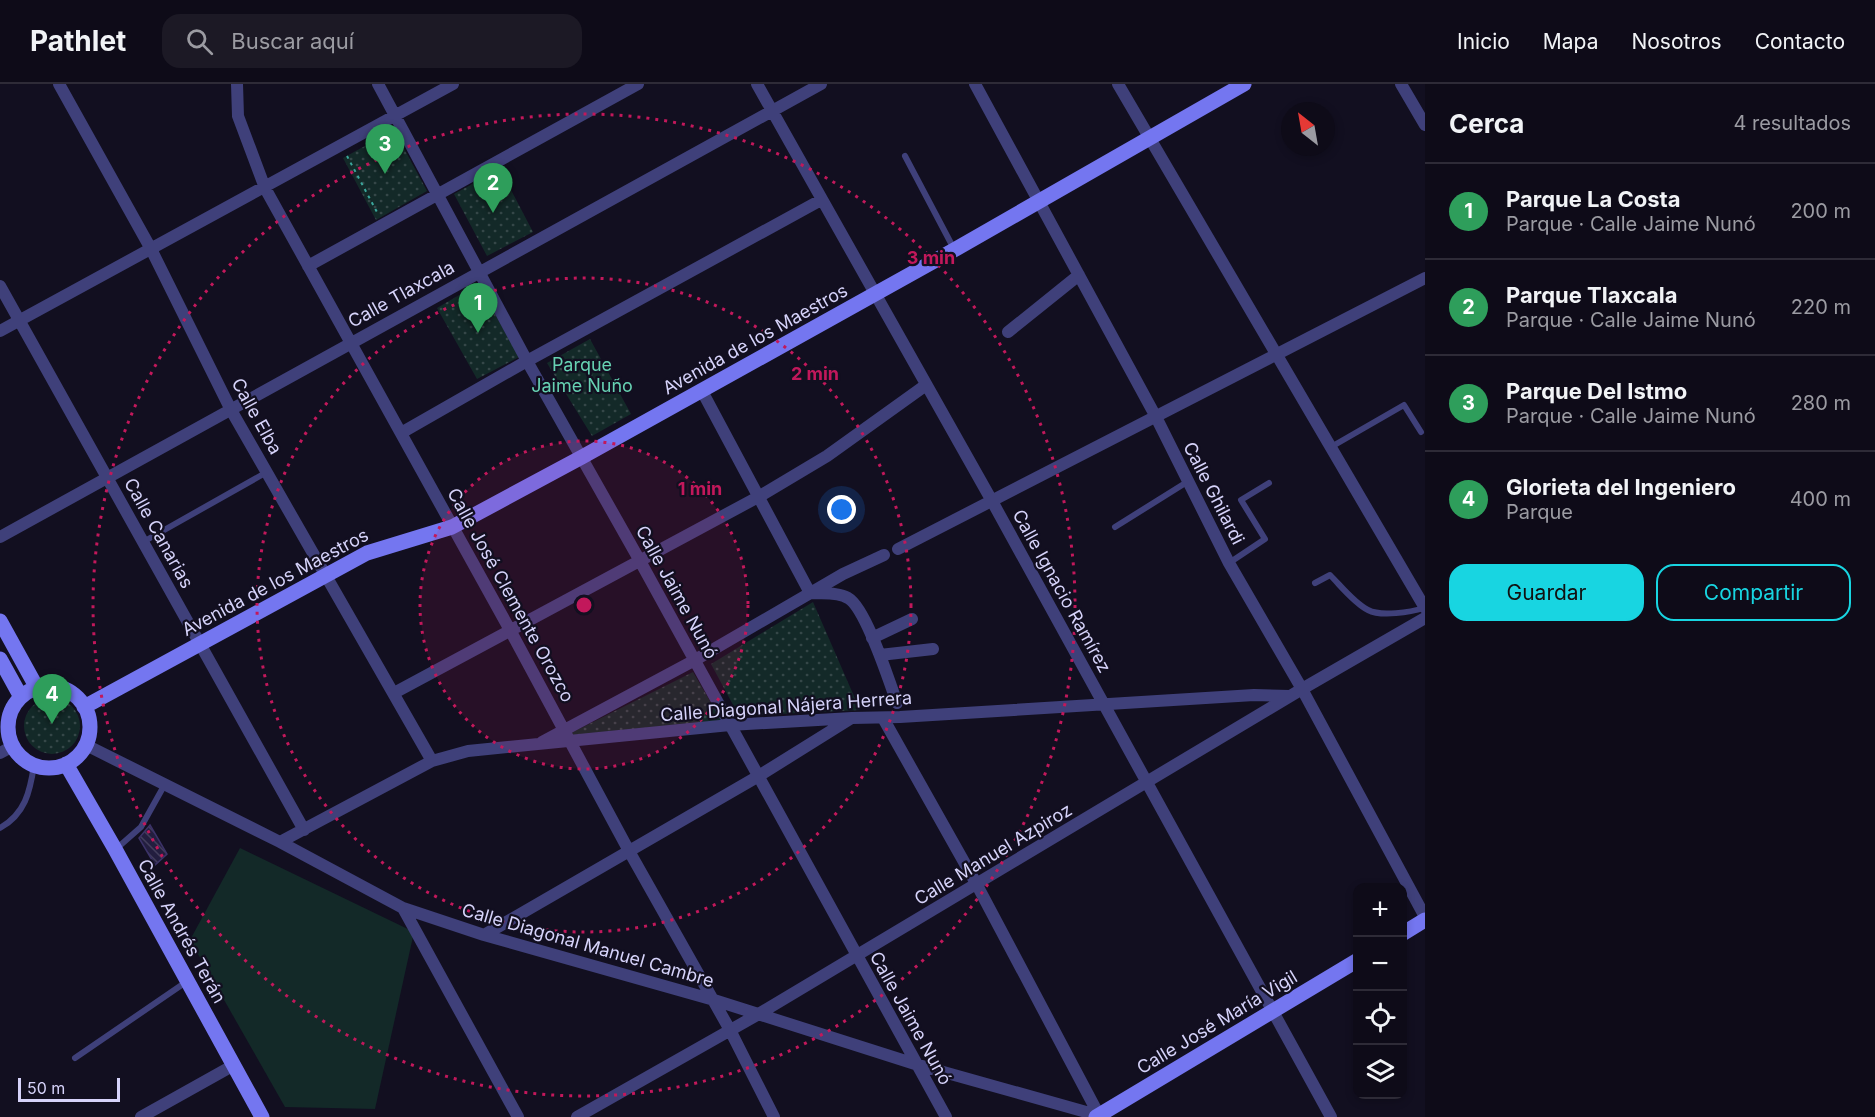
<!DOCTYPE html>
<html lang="es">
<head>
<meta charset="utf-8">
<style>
  body { margin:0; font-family:Inter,sans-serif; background:#1c1925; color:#f1f3f6 }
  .controls { position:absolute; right:18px; bottom:18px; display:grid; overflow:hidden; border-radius:12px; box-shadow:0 3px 9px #0003 }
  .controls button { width:54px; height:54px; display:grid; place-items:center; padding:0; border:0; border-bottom:2px solid #2e2b37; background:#0e0b18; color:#f1f3f6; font:30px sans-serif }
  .compass { position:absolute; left:1281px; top:18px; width:54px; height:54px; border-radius:50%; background:#0e0b18; box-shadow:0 3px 9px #0003; rotate:329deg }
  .scale { position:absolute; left:18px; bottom:15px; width:102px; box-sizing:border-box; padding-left:6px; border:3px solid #d6d3fa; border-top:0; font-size:16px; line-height:21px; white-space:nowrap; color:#d6d3fa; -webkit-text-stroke:4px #120f20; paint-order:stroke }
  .you { position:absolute; left:842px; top:426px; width:21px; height:21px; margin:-15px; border:4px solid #fff; border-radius:50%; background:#1a73e8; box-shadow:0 0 0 9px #1a73e833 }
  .badge { display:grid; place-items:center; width:39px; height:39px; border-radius:50%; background:#18d5e1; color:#fff; font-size:20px; font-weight:700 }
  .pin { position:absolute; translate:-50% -50px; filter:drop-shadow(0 2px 3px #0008) }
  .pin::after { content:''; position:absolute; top:32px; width:21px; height:18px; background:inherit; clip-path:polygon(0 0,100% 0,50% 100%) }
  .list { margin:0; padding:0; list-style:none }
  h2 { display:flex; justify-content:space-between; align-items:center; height:78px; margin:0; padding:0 24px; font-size:26px }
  h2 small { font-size:20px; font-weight:400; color:#9b9ba2 }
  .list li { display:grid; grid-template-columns:39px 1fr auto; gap:18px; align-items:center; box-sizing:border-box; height:96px; padding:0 24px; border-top:2px solid #2e2b37 }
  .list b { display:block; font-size:22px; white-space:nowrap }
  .list p { margin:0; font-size:20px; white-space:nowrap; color:#9b9ba2 }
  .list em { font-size:20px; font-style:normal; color:#9b9ba2 }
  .actions { display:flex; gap:12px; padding:18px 24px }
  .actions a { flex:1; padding:14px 0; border:2px solid #18d5e1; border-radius:18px; text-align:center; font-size:21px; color:#18d5e1 }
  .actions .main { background:#18d5e1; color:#111 }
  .icon { flex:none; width:33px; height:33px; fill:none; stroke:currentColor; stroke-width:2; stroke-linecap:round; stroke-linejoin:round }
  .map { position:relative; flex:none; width:1425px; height:1033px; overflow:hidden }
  header { display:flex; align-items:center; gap:36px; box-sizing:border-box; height:84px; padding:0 30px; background:#0e0b18; border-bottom:2px solid #2e2b37 }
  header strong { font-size:28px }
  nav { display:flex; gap:33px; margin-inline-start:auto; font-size:21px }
  .search { width:420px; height:54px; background:#1c1925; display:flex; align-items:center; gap:15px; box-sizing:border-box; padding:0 21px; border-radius:18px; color:#9b9ba2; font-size:22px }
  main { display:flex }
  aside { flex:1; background:#0e0b18 }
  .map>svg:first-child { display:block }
</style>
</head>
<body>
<header>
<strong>Pathlet</strong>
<div class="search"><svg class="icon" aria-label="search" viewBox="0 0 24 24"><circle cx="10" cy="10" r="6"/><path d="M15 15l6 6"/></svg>Buscar aquí</div>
<nav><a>Inicio</a><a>Mapa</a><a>Nosotros</a><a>Contacto</a></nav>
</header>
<main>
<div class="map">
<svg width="1425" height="1033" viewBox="0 0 1425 1033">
  <defs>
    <pattern id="park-dots" width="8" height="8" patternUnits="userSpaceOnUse" patternTransform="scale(1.5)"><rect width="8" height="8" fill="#132928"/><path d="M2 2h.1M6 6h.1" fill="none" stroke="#354748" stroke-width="1.8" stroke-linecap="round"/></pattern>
    <pattern id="building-back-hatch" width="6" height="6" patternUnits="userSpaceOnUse" patternTransform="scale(1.5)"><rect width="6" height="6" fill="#231e3f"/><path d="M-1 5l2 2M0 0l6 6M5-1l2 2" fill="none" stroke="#423e5c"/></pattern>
  </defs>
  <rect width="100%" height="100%" fill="#120f20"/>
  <path fill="#132928" d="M240 764 414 848 375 1025 285 1023 190 856Z"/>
  <path fill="url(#park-dots)" d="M394 46 427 107 376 136 343 74Z
    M500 85 533 148 487 172 454 110Z
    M478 200 519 273 477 295 437 224Z
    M590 255 631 330 592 352 547 279Z
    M813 518 860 626 739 632 711 580Z
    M693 588 721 636 574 654 571 649Z
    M24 642a28 28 0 1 1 56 0a28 28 0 1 1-56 0Z"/>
  <path fill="url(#building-back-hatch)" stroke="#3b3268" stroke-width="1.5" d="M150 741 167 770 155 781 139 754Z"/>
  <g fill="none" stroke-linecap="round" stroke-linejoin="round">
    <path stroke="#3ba79c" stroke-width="2" stroke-dasharray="3 4.5" stroke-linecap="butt" d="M347 72 378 130"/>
    <path stroke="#3f407a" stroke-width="6" d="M905 72 954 165
      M1331 363 1404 321 1421 348
      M1115 443 1187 398
      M143 458 267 388
      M1229 479 1265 455 1241 416 1269 399
      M1315 499 1330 491C1341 502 1354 519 1368 526 1381 533 1411 528 1424 524
      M0 744C25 730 30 708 34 681
      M116 765 141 743 165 700
      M75 974 186 898"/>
    <path stroke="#3f407a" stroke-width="12" d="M59 0 151 165 231 326 432 677
      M237 0 238 32 265 104 510 546 629 767 730 946 774 1033
      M378 0 527 277 640 477 946 1033
      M757 0 992 417 1331 1033
      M975 0 1156 333 1229 479 1302 605 1425 833
      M1118 0 1425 524
      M1401 0 1425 41
      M308 182 638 0
      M0 202 304 746
      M0 247 453 0
      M1008 248 1079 191
      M702 307 810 509
      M401 349 527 277 821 116
      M0 453 821 0
      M898 465 1425 194
      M812 509C823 510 838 508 848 514 866 524 889 597 897 619
      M872 554 912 535
      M880 571 933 565
      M394 609 760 412 827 372 926 301
      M883 634 977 801 1100 1033
      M542 658 695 576 843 490 884 471
      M86 661 280 758 403 824 484 851 714 916 915 980 1104 1033
      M0 669 13 662
      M280 758 432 677 468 667 730 641 852 634 900 633 1254 611 1290 612
      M403 824 518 1033
      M484 851 757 693 850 635
      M141 1033 234 981
      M577 1033 757 931 1302 605 1425 534"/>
    <path stroke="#7476f0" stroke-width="15" d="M0 537 37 604
      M0 575 21 613
      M8 643a41 41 0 1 1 82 0a41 41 0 1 1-82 0Z
      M84 623 367 469 452 443 582 373 954 166 1244 0
      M66 680 115 765 262 1033
      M1402 850 1425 836
      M1096 1033 1358 876"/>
  </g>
  <circle cx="584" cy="521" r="164" fill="#c2185b" fill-opacity=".12"/>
  <g fill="none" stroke="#c2185b" stroke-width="3" stroke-dasharray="3 6">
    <circle cx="584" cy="521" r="164"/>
    <circle cx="584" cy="521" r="327"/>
    <circle cx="584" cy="521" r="491"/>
  </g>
  <g text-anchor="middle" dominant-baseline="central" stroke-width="4.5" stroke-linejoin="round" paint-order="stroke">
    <g font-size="18" fill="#d6d3fa" stroke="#120f20">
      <text transform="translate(401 210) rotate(-29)">Calle Tlaxcala</text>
      <text transform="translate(755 255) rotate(-29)">Avenida de los Maestros</text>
      <text transform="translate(257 332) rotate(61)">Calle Elba</text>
      <text transform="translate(1214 409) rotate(63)">Calle Ghilardi</text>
      <text transform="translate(159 449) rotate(61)">Calle Canarias</text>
      <text transform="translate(275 498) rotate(-28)">Avenida de los Maestros</text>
      <text transform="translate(1062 507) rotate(61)">Calle Ignacio Ramírez</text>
      <text transform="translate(677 508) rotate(61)">Calle Jaime Nunó</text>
      <text transform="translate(511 511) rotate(61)">Calle José Clemente Orozco</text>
      <text transform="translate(786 622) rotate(-4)">Calle Diagonal Nájera Herrera</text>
      <text transform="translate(993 770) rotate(-31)">Calle Manuel Azpiroz</text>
      <text transform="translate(182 847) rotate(61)">Calle Andrés Terán</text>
      <text transform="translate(588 861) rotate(16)">Calle Diagonal Manuel Cambre</text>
      <text transform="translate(911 934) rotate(61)">Calle Jaime Nunó</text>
      <text transform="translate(1217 938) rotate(-31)">Calle José María Vigil</text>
    </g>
    <g font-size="18" fill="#67d2b3" stroke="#120f20">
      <text x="582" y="280">Parque<tspan x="582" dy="21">Jaime Nuño</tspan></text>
    </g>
  </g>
  <circle cx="584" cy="521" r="9" fill="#c2185b" stroke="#120f20" stroke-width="3"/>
  <g font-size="18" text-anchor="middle" font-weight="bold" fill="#c2185b" stroke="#120f20" stroke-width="4.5" stroke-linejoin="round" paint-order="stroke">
    <text x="931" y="180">3 min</text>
    <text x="815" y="296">2 min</text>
    <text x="700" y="411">1 min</text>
  </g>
</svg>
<div class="controls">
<button>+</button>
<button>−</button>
<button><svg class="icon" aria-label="locate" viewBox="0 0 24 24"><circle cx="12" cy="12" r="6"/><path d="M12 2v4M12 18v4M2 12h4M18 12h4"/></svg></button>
<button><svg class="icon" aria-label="layers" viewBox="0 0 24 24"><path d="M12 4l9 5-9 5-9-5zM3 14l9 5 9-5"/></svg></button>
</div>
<svg class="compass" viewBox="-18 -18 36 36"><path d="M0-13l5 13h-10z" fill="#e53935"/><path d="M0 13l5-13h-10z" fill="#9b9ba2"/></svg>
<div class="scale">50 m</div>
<div class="you"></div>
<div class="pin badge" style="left:478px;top:249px;background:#2e9e5b">1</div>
<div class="pin badge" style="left:493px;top:129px;background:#2e9e5b">2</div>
<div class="pin badge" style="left:385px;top:90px;background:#2e9e5b">3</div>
<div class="pin badge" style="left:52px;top:640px;background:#2e9e5b">4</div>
</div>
<aside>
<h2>Cerca<small>4 resultados</small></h2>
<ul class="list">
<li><span class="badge" style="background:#2e9e5b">1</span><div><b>Parque La Costa</b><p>Parque · Calle Jaime Nunó</p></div><em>200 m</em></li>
<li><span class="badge" style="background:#2e9e5b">2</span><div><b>Parque Tlaxcala</b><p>Parque · Calle Jaime Nunó</p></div><em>220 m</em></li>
<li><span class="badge" style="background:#2e9e5b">3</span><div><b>Parque Del Istmo</b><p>Parque · Calle Jaime Nunó</p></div><em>280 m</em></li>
<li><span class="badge" style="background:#2e9e5b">4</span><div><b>Glorieta del Ingeniero</b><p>Parque</p></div><em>400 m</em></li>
</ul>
<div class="actions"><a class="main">Guardar</a><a>Compartir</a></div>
</aside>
</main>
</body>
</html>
